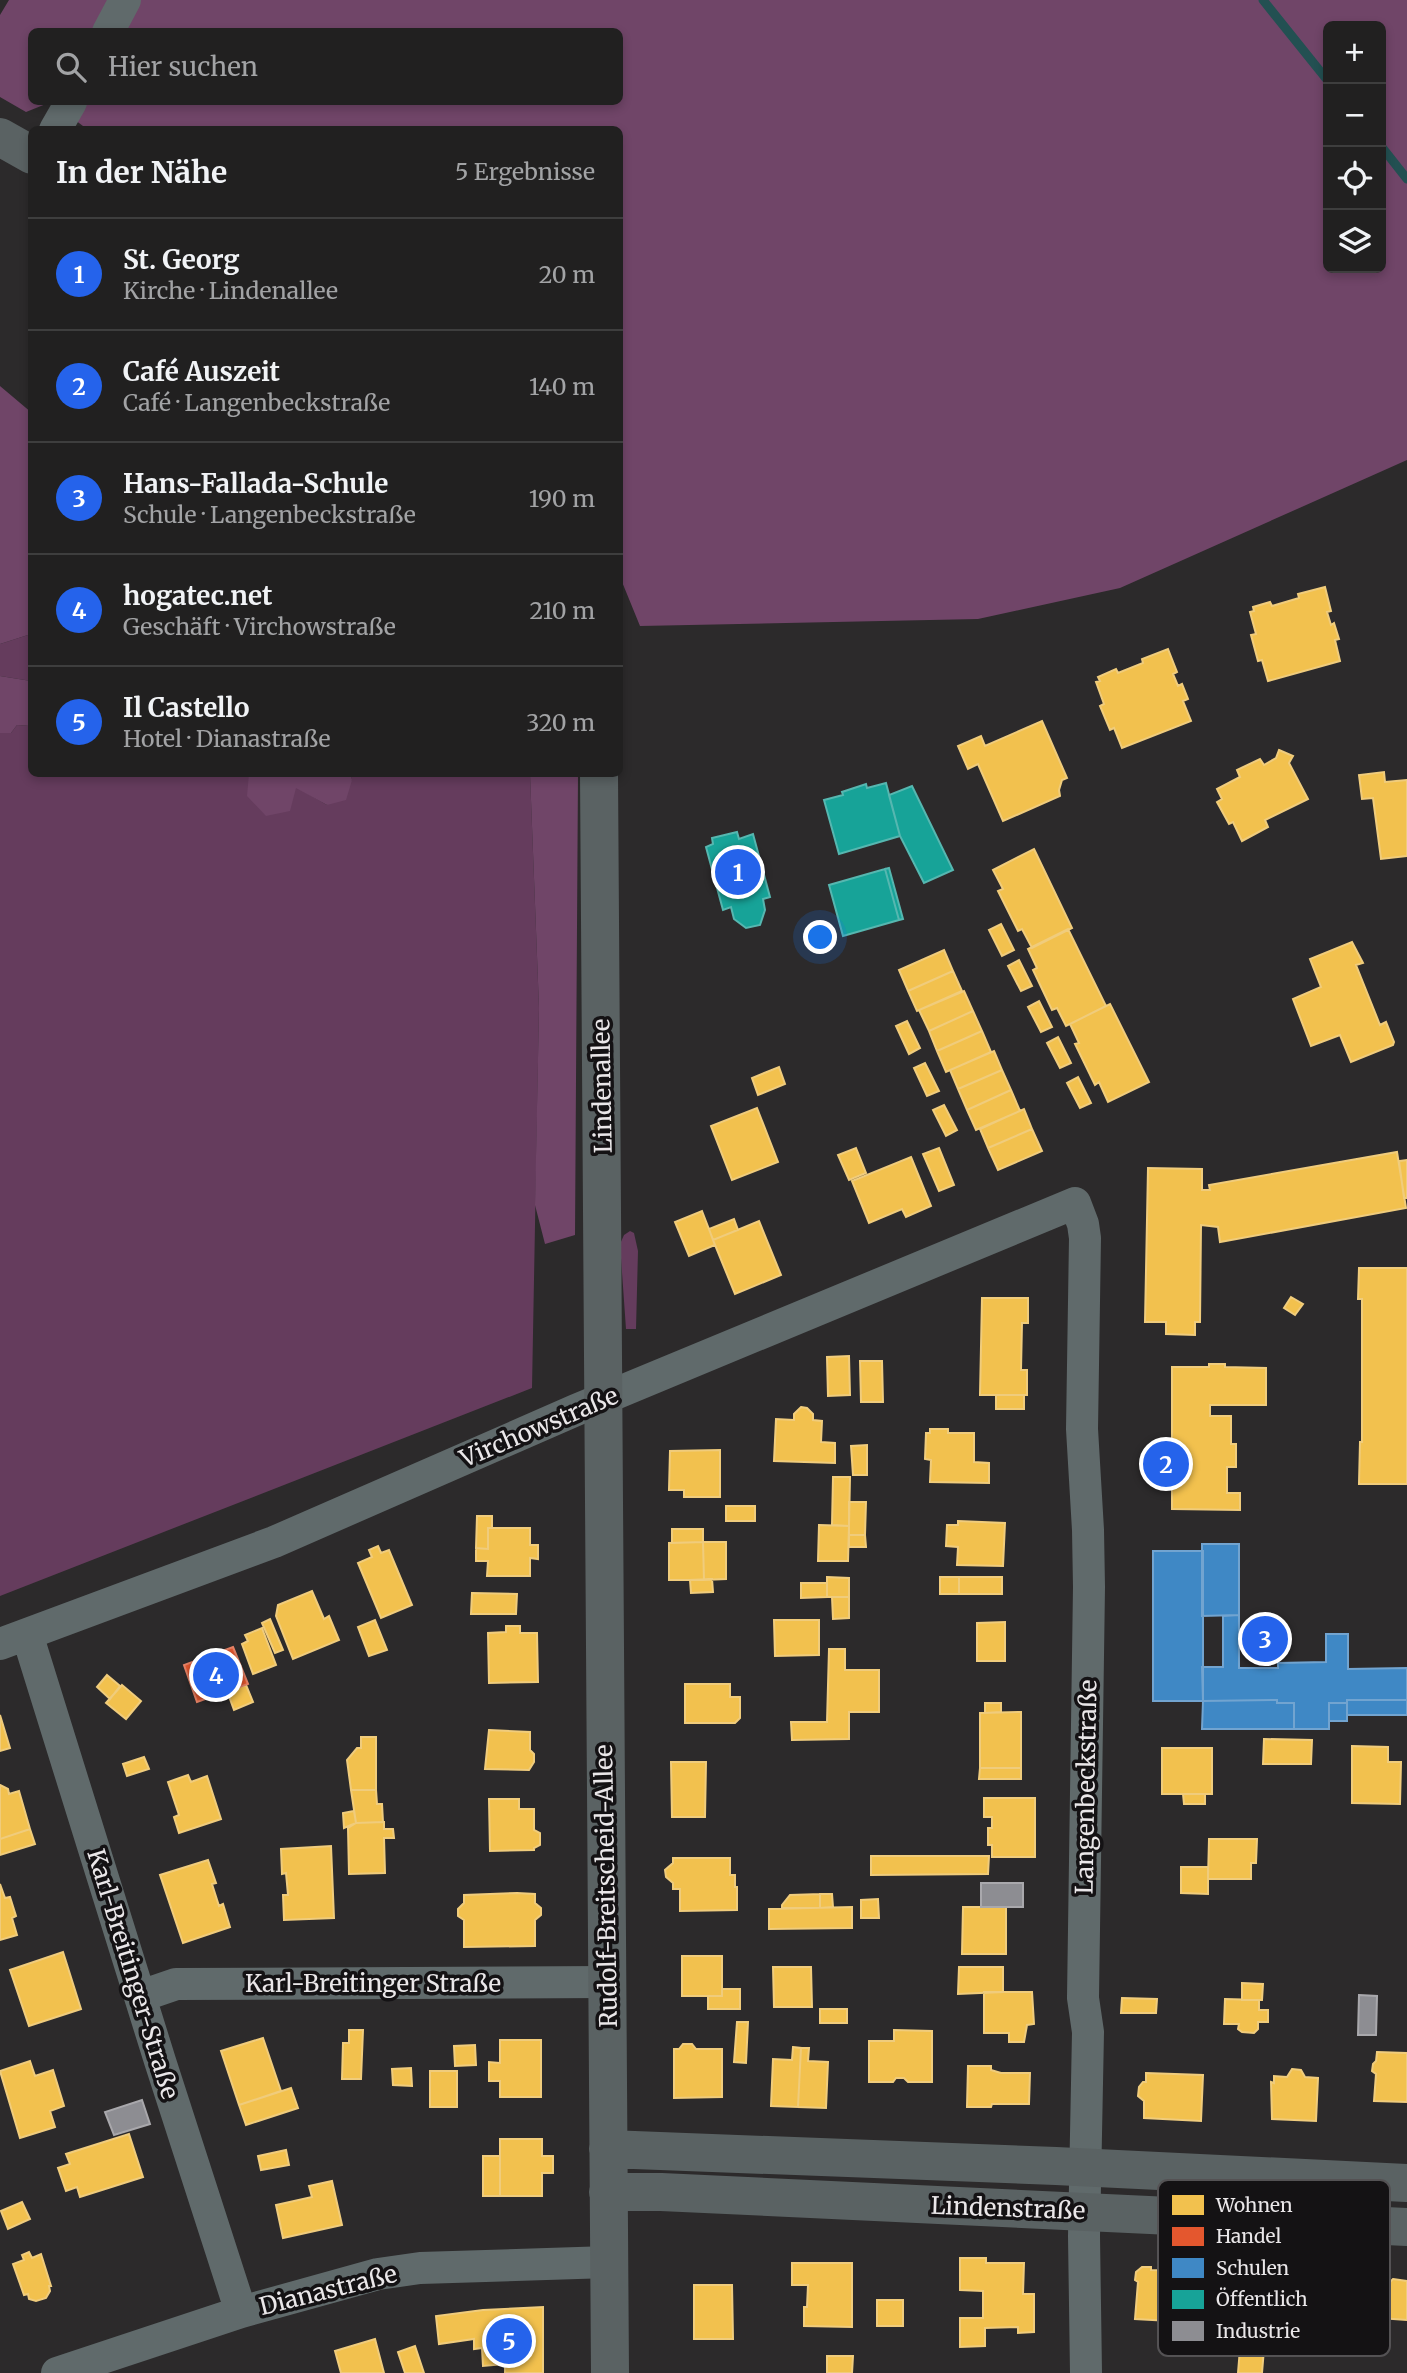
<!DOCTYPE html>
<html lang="de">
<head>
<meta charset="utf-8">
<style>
  body { margin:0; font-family:Merriweather,serif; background:#2d2d2d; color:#f1f3f6 }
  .controls { position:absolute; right:21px; top:21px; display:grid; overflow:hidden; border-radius:10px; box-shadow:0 4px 10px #0003 }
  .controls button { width:63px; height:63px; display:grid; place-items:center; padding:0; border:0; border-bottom:2px solid #3e3e3e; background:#212020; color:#f1f3f6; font:35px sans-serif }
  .you { position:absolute; left:821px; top:938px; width:24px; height:24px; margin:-18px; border:5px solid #fff; border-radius:50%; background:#1a73e8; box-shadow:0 0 0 10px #1a73e833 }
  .badge { display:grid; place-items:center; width:46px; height:46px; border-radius:50%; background:#2563eb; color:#fff; font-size:23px; font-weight:700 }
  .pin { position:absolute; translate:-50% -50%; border:4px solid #fff; box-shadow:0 2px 7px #0006 }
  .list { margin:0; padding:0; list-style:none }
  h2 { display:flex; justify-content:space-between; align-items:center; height:91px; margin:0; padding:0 28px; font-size:30px }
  h2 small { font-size:23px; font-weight:400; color:#a2a3a5 }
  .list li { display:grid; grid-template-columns:46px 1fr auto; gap:21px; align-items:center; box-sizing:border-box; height:112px; padding:0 28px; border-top:2px solid #3e3e3e }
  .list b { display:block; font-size:26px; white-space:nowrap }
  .list p { margin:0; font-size:23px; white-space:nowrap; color:#a2a3a5 }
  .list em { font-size:23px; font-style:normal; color:#a2a3a5 }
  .icon { flex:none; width:38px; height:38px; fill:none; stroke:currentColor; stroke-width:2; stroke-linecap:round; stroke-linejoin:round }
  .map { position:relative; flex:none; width:1407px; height:2373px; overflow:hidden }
  .search { position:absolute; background:#212020; box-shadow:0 4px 10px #0003; left:28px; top:28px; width:595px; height:77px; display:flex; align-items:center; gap:18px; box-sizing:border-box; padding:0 24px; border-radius:10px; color:#a2a3a5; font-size:26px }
  .panel { position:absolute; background:#212020; box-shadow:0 4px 10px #0003; left:28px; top:126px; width:595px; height:651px; border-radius:10px }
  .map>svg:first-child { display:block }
</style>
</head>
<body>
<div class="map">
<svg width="1407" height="2373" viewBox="0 0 1407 2373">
  <rect width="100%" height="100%" fill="#2c2a2b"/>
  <path fill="#653c5d" d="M31 634V681L0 676V644Z
    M17 725 31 726 32 774H249L247 775 296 787 327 805 352 780 351 774H530L539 1008 532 1388 0 1596V733H11Z
    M630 1231 634 1233 638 1251 636 1329H626L620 1244 624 1235Z"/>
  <path fill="#704568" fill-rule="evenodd" d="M9 0H1407V460L1120 588 978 619 640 626 620 577V130L87 129 51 102 26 112 0 97V15ZM1328 26H1381V268H1328ZM32 32H620V102H32Z
    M0 386 32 413 31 634 0 644Z
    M0 676 31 681V726L17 725 11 733H0Z
    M249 774H351L352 780 346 800 327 805 296 788 290 811 266 816 247 796Z
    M530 774H578L575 1235 545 1244 535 1205 539 1008Z"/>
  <path fill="#f2c14e" stroke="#f0cc7c" stroke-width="2" d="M1325 587 1331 611 1327 612 1331 625 1334 623 1339 639 1335 640 1340 661 1268 681 1262 660 1258 661 1251 635 1256 634 1250 612 1254 611 1253 607 1270 602 1272 606 1299 598 1298 594Z
    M1168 649 1177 672 1173 674 1178 686 1182 684 1188 699 1183 701 1191 721 1122 748 1114 728 1110 730 1100 706 1104 704 1096 682 1100 681 1098 677 1116 669 1118 673 1143 663 1142 659Z
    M1042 721 1067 778 1062 780 1059 790 1060 796 1003 821 978 764 968 769 958 746 981 736 985 746Z
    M1279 750 1293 756 1289 763 1308 799 1265 820 1268 827 1242 841 1233 822 1229 824 1217 802 1222 799 1217 789 1240 777 1237 770 1260 759 1264 765 1276 758Z
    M1384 772 1385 782 1407 780V856L1381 859 1373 798 1362 799 1359 775Z
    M1034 849 1072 928 1032 948 1022 929 1018 931 998 891 1003 889 993 870Z
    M1001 924 1014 950 1002 956 989 930Z
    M1068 929 1106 1006 1066 1026 1057 1008 1052 1010 1033 970 1037 968 1028 949Z
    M1352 942 1363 963 1356 965 1380 1025 1386 1022 1394 1042 1393 1045 1351 1062 1340 1035 1311 1046 1293 999 1321 987 1310 959Z
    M944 950 953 971 908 991 899 970Z
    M1019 960 1032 986 1021 991 1008 966Z
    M953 971 962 991 917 1011 908 991Z
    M964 991 973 1011 929 1031 919 1010Z
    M1039 1001 1052 1027 1041 1032 1028 1007Z
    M1110 1004 1149 1082 1108 1102 1099 1082 1095 1085 1075 1044 1079 1043 1070 1024Z
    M973 1011 982 1031 937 1051 929 1031Z
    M907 1021 920 1048 909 1054 896 1026Z
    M982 1031 991 1052 946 1072 937 1051Z
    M1058 1037 1071 1063 1060 1068 1047 1043Z
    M994 1051 1002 1070 958 1089 950 1070Z
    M925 1063 939 1091 927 1096 914 1068Z
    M779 1067 785 1084 758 1095 752 1078Z
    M1002 1070 1011 1090 967 1110 958 1089Z
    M1078 1077 1091 1103 1080 1108 1067 1083Z
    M1011 1090 1020 1111 976 1130 967 1110Z
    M944 1105 957 1130 946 1136 933 1110Z
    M757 1108 778 1162 732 1180 711 1126Z
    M1024 1109 1032 1129 988 1148 980 1129Z
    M1032 1129 1042 1151 998 1170 988 1148Z
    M856 1148 866 1173 849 1180 838 1155Z
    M939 1148 954 1185 939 1191 923 1154Z
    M1397 1152 1406 1208 1220 1242 1218 1227 1201 1225 1200 1322H1195V1335L1166 1334V1322H1145L1148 1168 1202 1169V1190H1210L1209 1185Z
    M911 1157 931 1206 906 1217 902 1209 869 1223 852 1181Z
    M1407 1160V1198H1404L1399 1161Z
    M702 1211 715 1245 689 1256 675 1222Z
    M734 1219 738 1230 713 1240 709 1229Z
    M759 1221 781 1275 735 1294 713 1240Z
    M1359 1268H1407V1484H1359L1360 1442H1362V1299H1358Z
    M1291 1297 1303 1304 1295 1315 1284 1308Z
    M982 1298H1028V1323H1022L1021 1370H1027V1395H980Z
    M849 1356 850 1395 828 1396 827 1357Z
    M860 1361H882L883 1402H861Z
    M1209 1364H1225V1367L1266 1368V1405H1210V1416H1231V1444H1236V1467H1227V1493H1240V1510L1172 1509V1367H1209Z
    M996 1395H1024V1409H996Z
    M801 1407 807 1408 813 1414V1420L822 1421 821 1442 835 1443V1463L774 1461 776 1419 794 1420V1414Z
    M930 1429H948V1433H974V1462L989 1463V1483L930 1482 931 1460 925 1459 926 1433H930Z
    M867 1445V1475H853L851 1446Z
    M720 1450V1497H684V1490H669L670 1451Z
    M833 1477H850L849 1526 832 1525Z
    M849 1502H866L865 1535H849Z
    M726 1506H755V1521H726Z
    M477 1516H492V1528H488V1549L476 1548Z
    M958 1521 1005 1523 1003 1566 957 1565 958 1547 946 1546 947 1525H958Z
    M819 1525 849 1526 848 1561H818Z
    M488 1528H530V1545H538V1559L530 1558V1576H487L488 1561H476V1548L488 1549Z
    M672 1529H703V1542L672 1543Z
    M849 1535H865L866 1547H849Z
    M703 1542 704 1580H669V1543Z
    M703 1542H726V1579L704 1580Z
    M378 1546 381 1553 389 1550 412 1605 381 1618 358 1563 372 1557 369 1550Z
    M827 1577 849 1578V1597H827Z
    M940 1577H959V1594H940Z
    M959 1577H1002V1594H959Z
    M712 1579 713 1592 691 1593 690 1580Z
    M801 1583H827V1597L801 1598Z
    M312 1591 324 1619 329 1616 339 1640 293 1659 276 1616 278 1605Z
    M472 1593 517 1594 516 1614H471Z
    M832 1597H849V1618L833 1619Z
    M270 1619 283 1650 275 1653 262 1623Z
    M375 1620 387 1650 369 1656 358 1627Z
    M774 1620H819V1655L775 1656Z
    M1005 1622V1661H977V1623Z
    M506 1626H520V1633H537L538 1682 489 1683 488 1633 506 1632Z
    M262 1628 276 1665 253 1674 242 1644 248 1641 245 1635Z
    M829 1649H845V1670H879V1712H849V1739L792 1740 791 1722H827Z
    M107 1675 120 1686 110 1699 97 1687Z
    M685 1684H730V1697H740V1718L735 1723H685Z
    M122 1685 141 1701 126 1719 106 1703Z
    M246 1685 253 1702 234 1710 227 1691Z
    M985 1703H1001V1712L985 1713Z
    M1021 1712V1768H980V1713Z
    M0 1715 10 1748 0 1751Z
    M489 1730 530 1732V1750L534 1754V1762L529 1770 485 1769Z
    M361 1737H376V1790H351L347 1760 357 1748H361Z
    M1264 1739 1312 1740 1311 1764H1263Z
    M1352 1746 1388 1747V1762H1401L1400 1804 1352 1803Z
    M1162 1748H1212V1794H1162Z
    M144 1757 149 1769 127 1776 123 1764Z
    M671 1762H706L705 1817H672Z
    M980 1768H1021V1779H979Z
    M188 1775 191 1782 207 1776 221 1819 179 1833 174 1817 179 1815 168 1782Z
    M0 1785 8 1789 9 1794 19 1791 30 1829 0 1839Z
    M351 1790H376L377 1804H382L383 1822 356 1823Z
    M1183 1794H1205V1804H1184Z
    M984 1798H1035V1857H992V1845H988V1828H992V1817H984Z
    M489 1799H519V1809H534V1830L540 1833V1845L534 1848V1850L490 1851Z
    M354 1811 356 1823 344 1828 343 1813Z
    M384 1822V1829H393L394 1838H384L385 1873 349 1874 348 1828 356 1823Z
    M30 1829 35 1844 0 1855V1839Z
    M1209 1839H1257L1256 1863H1251V1879H1208Z
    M331 1846 334 1918 284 1920 283 1895H288L286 1873 282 1874 281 1849Z
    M871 1856H989L988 1874 871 1875Z
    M673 1858H730V1875H735V1887H737V1910L680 1911V1889H673V1883L666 1877 665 1870 673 1863Z
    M208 1860 216 1883 212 1884 219 1906 223 1904 230 1927 183 1943 160 1875Z
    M1181 1867H1208V1894L1181 1893Z
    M0 1884 5 1898 10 1897 16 1916 12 1918 17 1935 0 1940Z
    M517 1893 535 1894V1903L541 1908V1915L535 1920V1946L464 1947V1920L458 1916V1909L464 1903V1895Z
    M820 1894V1908H782V1905L790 1895Z
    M820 1894H832L833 1907 820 1908Z
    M878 1899 879 1918H861V1900Z
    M852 1907V1928L769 1929V1909Z
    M963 1907H1006V1954H962Z
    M63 1952 81 2009 29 2026 10 1970Z
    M682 1956H722V1996H682Z
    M773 1967H811L812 2007H774Z
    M959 1967H1003V1992L958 1994Z
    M1242 1983 1263 1984 1262 2000H1242Z
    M722 1989H740V2009H708V1996H722Z
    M984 1992H1032L1034 2024 1027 2025 1024 2042H1009V2033H984Z
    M1122 1998 1157 1999 1156 2013H1121Z
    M1225 1999 1259 2000V2010H1268V2022H1258V2029L1254 2033 1242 2032 1238 2029 1239 2024H1224Z
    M820 2009H847V2023H820Z
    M737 2022H748L746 2063 734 2062Z
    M349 2030H363L361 2079H342L343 2043H349Z
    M894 2030 932 2031V2082H908L904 2078H896L893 2082H869V2041H894Z
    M263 2038 281 2091 239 2105 221 2051Z
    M500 2040H541V2097H500V2081H489V2062L500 2063Z
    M683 2044H692L696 2049H722V2097L674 2098V2049H679Z
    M475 2045 476 2065 455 2066 454 2046Z
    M793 2047 801 2048 798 2107 771 2106 773 2059 792 2060Z
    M801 2048H809L808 2061 828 2062 826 2108 798 2107Z
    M1377 2052 1407 2053V2102L1374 2101 1376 2074 1372 2071 1373 2064 1376 2061Z
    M30 2061 35 2076 53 2070 64 2106 50 2111 55 2127 20 2138 0 2071Z
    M968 2066H991V2070L1001 2073H1030L1029 2104H992L991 2107H967Z
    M411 2068 412 2086 393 2085 392 2069Z
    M1292 2069 1301 2070 1305 2077 1318 2078 1316 2121 1272 2119 1271 2082 1274 2083V2076L1287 2077Z
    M430 2071H457V2107H430Z
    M1146 2073 1203 2075 1201 2121 1144 2118V2101L1138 2096 1139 2087 1143 2082H1146Z
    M291 2088 298 2108 246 2125 239 2105Z
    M129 2134 143 2177 80 2197 77 2187 66 2191 58 2168 70 2164 66 2154Z
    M500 2139H542V2156H553V2173H542V2196H500Z
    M286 2150 289 2165 261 2170 258 2156Z
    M483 2156H500V2196H483Z
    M332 2181 342 2225 283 2238 276 2205 312 2197 309 2186Z
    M22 2202 30 2219 8 2229 1 2211Z
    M29 2252 32 2258 41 2254 51 2286H49L50 2291 46 2298 36 2301 29 2299 28 2294 24 2295 13 2264 24 2260 22 2255Z
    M960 2258H986V2263H1024L1023 2294H1034V2332L1018 2333V2327L985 2328V2346L960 2347V2318H983V2291L960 2290Z
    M792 2263H852V2327L804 2326V2307H807L808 2285H792Z
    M1142 2267H1151V2270L1190 2271V2276H1201L1199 2316 1188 2315V2322L1135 2319 1138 2282 1135 2280 1136 2272Z
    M1393 2279 1407 2281V2320L1380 2318 1381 2299 1390 2300 1389 2283Z
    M694 2285H732L733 2339H694Z
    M877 2300H903V2326H877Z
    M543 2307V2373H505V2364L483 2366 482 2348 474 2349V2339L439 2344 436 2316 483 2310Z
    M1242 2324 1266 2325 1262 2373H1238Z
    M375 2339 384 2373H341L335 2351Z
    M415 2346 424 2373H405L398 2352Z
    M827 2356H853L852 2373H827Z"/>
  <path fill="#e4572e" stroke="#e68266" stroke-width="2" d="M233 1647 248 1684 197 1702 184 1665Z"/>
  <path fill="#3f88c5" stroke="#72a4d0" stroke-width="2" d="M1202 1544H1239V1615L1202 1616Z
    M1153 1551H1203V1701H1153Z
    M1239 1615V1668H1278V1663L1326 1662V1634H1348V1669L1407 1668V1700H1347V1703H1329V1729H1294V1703H1277V1700L1203 1701 1202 1667H1223V1616Z
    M1277 1700V1703H1294V1729H1202L1203 1701Z
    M1347 1700H1407V1715H1347Z
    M1329 1703H1347V1721H1329Z"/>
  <path fill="#17a398" stroke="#56b7b0" stroke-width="2" d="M886 783 900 836 839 854 824 800 843 795 842 792 866 784 867 788Z
    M912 786 953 870 924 883 900 836 889 795Z
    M737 832 739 839 753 834 770 897 763 899 765 910 760 925 746 928 734 919 731 907 723 910 706 847 713 844 712 838Z
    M889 868 903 919 899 920 885 869Z
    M885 869 899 920 843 936 829 885Z"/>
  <path fill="#8d8d92" stroke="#a9a8ac" stroke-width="2" d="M981 1883H1023V1907H981Z
    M1359 1995 1377 1996 1376 2035H1358Z
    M142 2100 150 2124 114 2135 105 2112Z"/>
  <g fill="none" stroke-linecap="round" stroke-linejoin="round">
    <path stroke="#235052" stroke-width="9" d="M1263 0 1328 81
      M1381 146 1407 179"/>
    <path stroke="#606a6b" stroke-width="32" d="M108 32 125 0
      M55 130 71 102
      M27 1634 160 2061 241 2312
      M0 1644 274 1542 576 1410 1075 1203 1083 1224 1085 1238 1082 1429 1088 1530 1089 1587 1083 1998 1088 2032 1084 2236 1086 2373
      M141 1996 176 1984 607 1982
      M57 2373 241 2312 378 2274 420 2268 609 2262"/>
    <path stroke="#5a6263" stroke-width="38" d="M0 137 32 155
      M599 774 610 2373
      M608 2149 1056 2166 1407 2183
      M608 2192H661L1407 2227"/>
  </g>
  <g text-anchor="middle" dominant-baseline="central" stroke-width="7" stroke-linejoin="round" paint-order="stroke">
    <g font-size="24" fill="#eae7e9" stroke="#141214">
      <text transform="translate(602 1086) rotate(-91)">Lindenallee</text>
      <text transform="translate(539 1427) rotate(-23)">Virchowstraße</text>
      <text transform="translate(1086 1787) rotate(-89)">Langenbeckstraße</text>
      <text transform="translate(606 1886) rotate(-91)">Rudolf-Breitscheid-Allee</text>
      <text transform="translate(133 1974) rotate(73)">Karl-Breitinger-Straße</text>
      <text x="373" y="1983">Karl-Breitinger Straße</text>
      <text transform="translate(1008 2208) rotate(2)">Lindenstraße</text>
      <text transform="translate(328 2290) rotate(-14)">Dianastraße</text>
    </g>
  </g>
  <rect x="1158" y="2180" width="232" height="176" rx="10" fill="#141214" stroke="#545254" stroke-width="2"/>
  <rect x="1172" y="2195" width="32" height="20" fill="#f2c14e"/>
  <rect x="1172" y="2227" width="32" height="19" fill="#e4572e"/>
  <rect x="1172" y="2258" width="32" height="20" fill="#3f88c5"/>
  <rect x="1172" y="2290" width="32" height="19" fill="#17a398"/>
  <rect x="1172" y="2321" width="32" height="20" fill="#8d8d92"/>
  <g font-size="19" fill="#eae7e9">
    <text x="1216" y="2212">Wohnen</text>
    <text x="1216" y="2243">Handel</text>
    <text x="1216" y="2275">Schulen</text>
    <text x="1216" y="2306">Öffentlich</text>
    <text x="1216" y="2338">Industrie</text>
  </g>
</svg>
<div class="controls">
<button>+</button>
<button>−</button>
<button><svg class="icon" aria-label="locate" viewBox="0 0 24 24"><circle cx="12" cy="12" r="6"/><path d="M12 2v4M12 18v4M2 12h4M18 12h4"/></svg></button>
<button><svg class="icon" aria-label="layers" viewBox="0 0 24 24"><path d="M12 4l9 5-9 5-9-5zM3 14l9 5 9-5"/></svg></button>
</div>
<div class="you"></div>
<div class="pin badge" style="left:738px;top:872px">1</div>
<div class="pin badge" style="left:1166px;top:1464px">2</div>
<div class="pin badge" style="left:1265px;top:1639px">3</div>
<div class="pin badge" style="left:216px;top:1675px">4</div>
<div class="pin badge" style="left:509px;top:2341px">5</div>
<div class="search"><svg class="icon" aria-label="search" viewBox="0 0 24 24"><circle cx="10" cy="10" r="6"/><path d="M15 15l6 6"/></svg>Hier suchen</div>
<section class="panel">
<h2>In der Nähe<small>5 Ergebnisse</small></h2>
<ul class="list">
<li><span class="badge">1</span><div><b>St. Georg</b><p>Kirche · Lindenallee</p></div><em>20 m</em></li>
<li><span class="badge">2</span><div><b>Café Auszeit</b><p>Café · Langenbeckstraße</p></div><em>140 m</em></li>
<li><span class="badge">3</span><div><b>Hans-Fallada-Schule</b><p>Schule · Langenbeckstraße</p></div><em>190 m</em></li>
<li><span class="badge">4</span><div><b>hogatec.net</b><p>Geschäft · Virchowstraße</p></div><em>210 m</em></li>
<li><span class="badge">5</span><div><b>Il Castello</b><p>Hotel · Dianastraße</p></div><em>320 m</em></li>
</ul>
</section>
</div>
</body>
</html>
